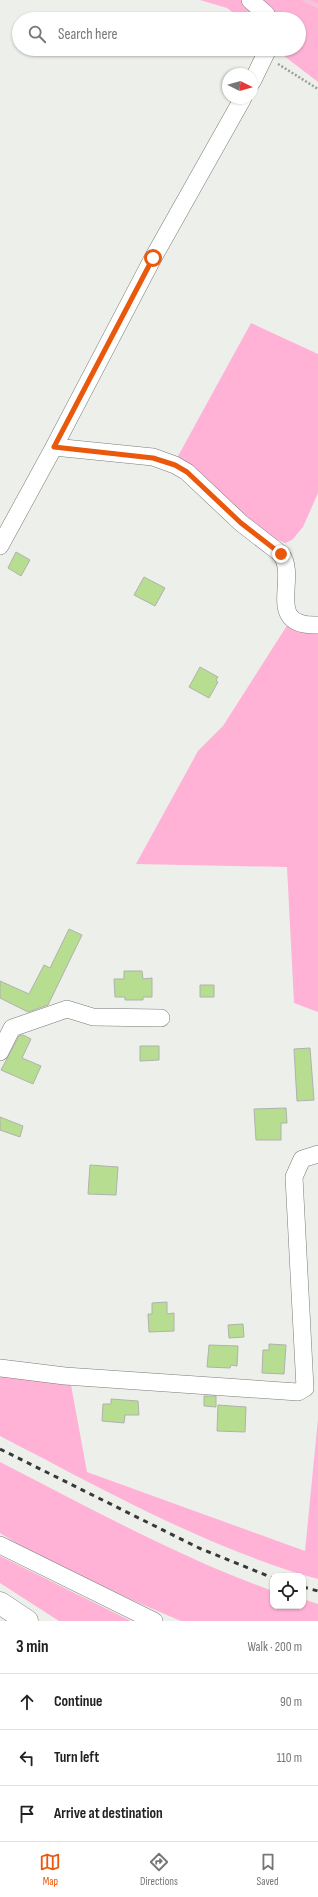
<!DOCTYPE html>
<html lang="en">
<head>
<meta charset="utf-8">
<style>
  body { margin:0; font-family:"Sofia Sans Condensed",sans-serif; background:#f6f6f6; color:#222 }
  .controls { position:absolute; right:12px; bottom:12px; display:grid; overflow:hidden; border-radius:8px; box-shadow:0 1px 3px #0004 }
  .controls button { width:36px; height:36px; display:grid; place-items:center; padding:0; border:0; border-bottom:1px solid #e0e0e0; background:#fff; color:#222; font:20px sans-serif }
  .compass { position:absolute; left:222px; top:68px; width:36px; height:36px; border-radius:50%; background:#fff; box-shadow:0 1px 3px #0004; rotate:95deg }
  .stop { position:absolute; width:12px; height:12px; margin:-9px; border:3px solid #ea580c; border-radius:50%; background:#fff }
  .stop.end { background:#ea580c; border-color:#fff; box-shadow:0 1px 4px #0008 }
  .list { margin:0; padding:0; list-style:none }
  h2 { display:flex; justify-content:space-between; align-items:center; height:52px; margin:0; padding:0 16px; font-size:17px }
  h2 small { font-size:13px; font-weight:400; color:#767676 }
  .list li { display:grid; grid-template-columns:26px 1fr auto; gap:12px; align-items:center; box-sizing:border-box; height:56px; padding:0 16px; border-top:1px solid #e0e0e0 }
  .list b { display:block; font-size:15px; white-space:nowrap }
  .list em { font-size:13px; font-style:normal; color:#767676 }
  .icon { flex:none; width:22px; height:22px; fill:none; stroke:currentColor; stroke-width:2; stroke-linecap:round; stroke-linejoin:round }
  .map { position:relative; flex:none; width:318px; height:1621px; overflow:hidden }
  .search { position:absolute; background:#fff; box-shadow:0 1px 3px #0004; left:12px; right:12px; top:12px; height:44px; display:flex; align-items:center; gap:10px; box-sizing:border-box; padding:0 14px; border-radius:22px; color:#767676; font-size:15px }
  .sheet { height:220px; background:#fff }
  nav { display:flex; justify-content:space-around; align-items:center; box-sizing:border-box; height:56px; border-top:1px solid #e0e0e0; background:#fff; font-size:11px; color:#767676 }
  nav a { display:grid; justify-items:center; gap:2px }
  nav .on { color:#ea580c }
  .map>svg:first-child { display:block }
</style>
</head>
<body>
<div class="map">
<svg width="318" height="1621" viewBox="0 0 318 1621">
  <rect width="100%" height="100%" fill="#edefeb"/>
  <path fill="#ffb2d6" d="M200 0H318V82L275 49H299V19H242L227 8Z
    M251 323 318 354V493L303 527 292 540 285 543C251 531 205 483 177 458Z
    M288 624 318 631V1012L294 1003 287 867 136 864 198 751 223 726Z
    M0 1373 71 1385 87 1472 305 1551 318 1419V1579C206 1548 103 1489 0 1436Z
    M0 1462C90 1508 178 1557 273 1591V1606H303V1599L318 1604V1621H181L132 1600 29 1551 0 1533Z
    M0 1556 131 1621H59L0 1583Z"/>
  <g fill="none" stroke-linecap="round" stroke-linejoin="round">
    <path stroke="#f6c3da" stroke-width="4.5" d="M305 0 318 6"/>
  </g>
  <path fill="#b7dd90" stroke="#b0b2ae" d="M16 552 30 560 21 576 8 568Z
    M144 577 165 588 155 606 134 595Z
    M200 667 218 677 216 680 218 682 209 698 189 687Z
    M69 929 82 935 48 1005 28 1012 0 998V981L29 994 44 965 50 968Z
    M124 971H142L143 979 152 978V997H143V1000H125V997H115L114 979H124Z
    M200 985H214V997H200Z
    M23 1035 31 1039 22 1058 41 1066 33 1084 1 1070 19 1036Z
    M140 1046H159V1060L140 1061Z
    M310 1048 314 1100 297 1101 294 1049Z
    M286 1108 287 1123H281V1140H256L254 1109Z
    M0 1117 23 1126 20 1137 0 1130Z
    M90 1165 118 1167 116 1195 88 1194Z
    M167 1302V1314L174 1313V1331L149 1332 148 1314H152V1303Z
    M243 1324 244 1337 229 1338 228 1325Z
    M269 1344 286 1345 284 1374 262 1373 263 1350H269Z
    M209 1345 238 1346 237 1366 231 1365 230 1368 207 1367Z
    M204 1396H216V1407L204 1406Z
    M111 1399 138 1401 139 1415H125L124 1423 102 1421 103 1404H111Z
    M218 1405 246 1407 245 1432 217 1431Z"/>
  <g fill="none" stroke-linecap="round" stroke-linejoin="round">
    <defs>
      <path id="minor" d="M250 0 266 14 267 19
        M252 82 268 49
        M54 447 153 258 243 98
        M0 546 54 447 153 457 175 465 187 472 241 523 281 554C299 578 263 627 318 625
        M0 1052 12 1028 67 1009 93 1017 161 1018
        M0 1368 65 1376 298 1392 305 1388 294 1177 302 1159 318 1154
        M0 1545 154 1621"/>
      <path id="major" d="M0 1603 27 1621"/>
    </defs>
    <use href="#minor" stroke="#7a7c78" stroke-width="18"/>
    <use href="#major" stroke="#7a7c78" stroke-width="23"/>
    <path stroke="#9c9e9b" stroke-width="2.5" stroke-dasharray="2 2" stroke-linecap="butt" d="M278 64 318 89"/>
    <use href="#minor" stroke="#fff" stroke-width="17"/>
    <use href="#major" stroke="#fff" stroke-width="22"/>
    <path stroke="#373937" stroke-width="3" stroke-dasharray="5 5" stroke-linecap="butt" d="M0 1449 199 1548 273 1578
      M303 1587 318 1591"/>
  </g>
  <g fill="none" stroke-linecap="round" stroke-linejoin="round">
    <path stroke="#ea580c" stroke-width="5" d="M153 258 54 447 153 458 175 465 187 472 241 523 281 554"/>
  </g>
</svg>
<div class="controls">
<button><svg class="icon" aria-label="locate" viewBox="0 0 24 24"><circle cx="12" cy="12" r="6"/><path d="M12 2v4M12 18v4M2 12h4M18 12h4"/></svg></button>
</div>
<svg class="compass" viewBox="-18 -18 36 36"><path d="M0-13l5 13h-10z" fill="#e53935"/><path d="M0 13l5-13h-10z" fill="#767676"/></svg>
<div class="stop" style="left:153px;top:258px"></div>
<div class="stop end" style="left:281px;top:554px"></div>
<div class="search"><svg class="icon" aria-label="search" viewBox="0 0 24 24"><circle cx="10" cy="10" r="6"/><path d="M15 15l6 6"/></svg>Search here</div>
</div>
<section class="sheet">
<h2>3 min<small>Walk · 200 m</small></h2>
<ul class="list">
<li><svg class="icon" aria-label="ahead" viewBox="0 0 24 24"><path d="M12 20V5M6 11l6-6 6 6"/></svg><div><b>Continue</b></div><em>90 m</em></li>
<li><svg class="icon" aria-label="left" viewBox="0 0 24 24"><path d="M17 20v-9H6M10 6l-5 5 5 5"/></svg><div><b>Turn left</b></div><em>110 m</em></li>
<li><svg class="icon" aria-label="arrive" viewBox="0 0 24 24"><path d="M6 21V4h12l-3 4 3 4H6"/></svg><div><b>Arrive at destination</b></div></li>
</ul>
</section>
<nav>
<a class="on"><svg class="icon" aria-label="map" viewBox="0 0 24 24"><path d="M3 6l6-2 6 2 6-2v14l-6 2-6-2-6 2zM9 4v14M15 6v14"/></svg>Map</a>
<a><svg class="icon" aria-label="directions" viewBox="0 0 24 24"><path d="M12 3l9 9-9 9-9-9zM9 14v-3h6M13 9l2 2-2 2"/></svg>Directions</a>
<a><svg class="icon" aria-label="saved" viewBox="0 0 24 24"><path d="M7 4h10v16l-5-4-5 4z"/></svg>Saved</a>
</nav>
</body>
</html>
